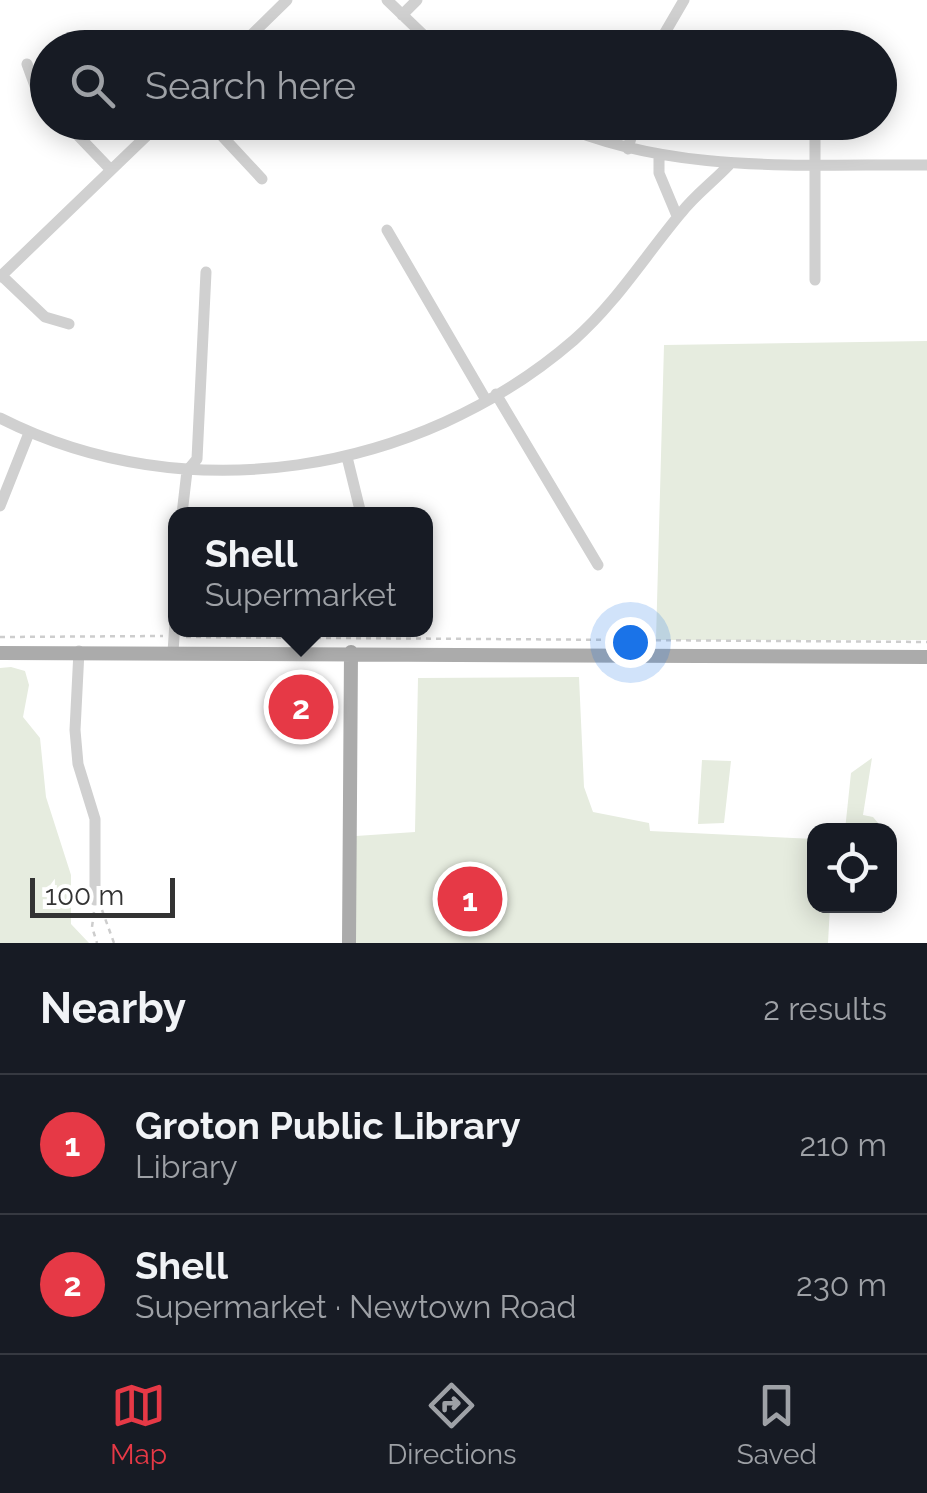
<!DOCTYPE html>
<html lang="en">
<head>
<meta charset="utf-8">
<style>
  body { margin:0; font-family:Raleway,sans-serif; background:#20242c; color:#f1f3f6 }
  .controls { position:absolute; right:30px; bottom:30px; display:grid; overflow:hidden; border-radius:20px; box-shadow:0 5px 25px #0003 }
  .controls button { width:90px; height:90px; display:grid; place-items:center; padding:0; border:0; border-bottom:2px solid #363941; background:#171b24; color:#f1f3f6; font:50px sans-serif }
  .scale { position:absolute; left:30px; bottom:25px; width:145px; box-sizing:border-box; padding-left:10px; border:5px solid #333; border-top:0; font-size:28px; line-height:35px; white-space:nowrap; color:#333; -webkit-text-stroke:8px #fff; paint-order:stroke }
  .you { position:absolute; left:630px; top:642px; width:35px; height:35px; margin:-25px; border:8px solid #fff; border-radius:50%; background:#1a73e8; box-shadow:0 0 0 15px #1a73e833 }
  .badge { display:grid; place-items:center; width:65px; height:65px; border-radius:50%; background:#e63946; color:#fff; font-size:32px; font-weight:700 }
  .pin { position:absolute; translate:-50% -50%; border:5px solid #fff; box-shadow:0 2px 10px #0006 }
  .popup { position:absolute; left:168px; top:507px; width:265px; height:130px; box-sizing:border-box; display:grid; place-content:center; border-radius:20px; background:#171b24; filter:drop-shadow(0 2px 8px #0005); font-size:32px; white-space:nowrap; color:#9ea1a6 }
  .popup b { font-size:38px; color:#f1f3f6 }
  .popup::after { content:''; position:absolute; left:50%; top:100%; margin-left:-20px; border:20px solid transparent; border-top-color:#171b24 }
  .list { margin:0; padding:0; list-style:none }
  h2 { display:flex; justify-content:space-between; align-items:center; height:130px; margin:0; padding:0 40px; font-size:42px }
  h2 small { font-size:32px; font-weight:400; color:#9ea1a6 }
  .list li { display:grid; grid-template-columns:65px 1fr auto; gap:30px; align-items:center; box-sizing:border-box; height:140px; padding:0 40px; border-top:2px solid #363941 }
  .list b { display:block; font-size:38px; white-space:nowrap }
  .list p { margin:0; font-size:32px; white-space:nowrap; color:#9ea1a6 }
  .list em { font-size:32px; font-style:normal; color:#9ea1a6 }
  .icon { flex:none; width:55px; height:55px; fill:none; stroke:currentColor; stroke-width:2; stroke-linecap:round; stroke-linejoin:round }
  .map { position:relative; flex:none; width:927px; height:943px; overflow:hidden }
  .search { position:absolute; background:#171b24; box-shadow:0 5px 25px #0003; left:30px; right:30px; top:30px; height:110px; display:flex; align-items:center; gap:25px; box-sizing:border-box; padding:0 35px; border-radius:55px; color:#9ea1a6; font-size:38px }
  .sheet { height:410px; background:#171b24 }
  nav { display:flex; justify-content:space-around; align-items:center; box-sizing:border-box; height:140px; border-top:2px solid #363941; background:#171b24; font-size:28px; color:#9ea1a6 }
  nav a { display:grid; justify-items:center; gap:5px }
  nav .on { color:#e63946 }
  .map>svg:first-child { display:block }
</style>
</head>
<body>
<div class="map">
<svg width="927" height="943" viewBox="0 0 927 943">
  <rect width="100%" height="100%" fill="#fff"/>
  <path fill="#e6ecdf" d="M927 341V640H656L664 345Z
    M11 667 25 671 29 685 23 717 40 738 46 797 71 875V924L89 943H0V668Z
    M579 677 584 787 593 812 649 823 650 831 814 839V906H830L828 943H349L356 836 415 832 418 678Z
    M872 758 863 815 873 817 884 830H845L851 773Z
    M702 760 731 761 724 823 698 824Z"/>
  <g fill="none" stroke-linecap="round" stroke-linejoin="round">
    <path stroke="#cdcdcd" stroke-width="2.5" stroke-dasharray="5 5" stroke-linecap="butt" d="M0 637 163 636
      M186 637 927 642
      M102 910 114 943
      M94 912 92 927 97 943"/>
    <path stroke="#d0d0d0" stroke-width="11" d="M387 0 437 48
      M402 15 417 0
      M238 48 287 0
      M656 48 684 0
      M27 64 38 94 48 105
      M65 122 111 170
      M209 122 262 179
      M553 122C671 175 800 164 927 165
      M628 149 635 122
      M659 157V173L677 216
      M387 230 486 400
      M1 275 45 317 69 324
      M0 277 161 122
      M815 280V122
      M496 394 598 565
      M0 418C185 512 418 475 574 340 616 303 645 256 681 213 695 195 713 182 729 165
      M347 457 361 514
      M0 506 29 433
      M182 514 187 471 197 459 206 272
      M79 651 75 730 78 764 95 819V900
      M173 652 176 607"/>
    <path stroke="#ababab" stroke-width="14" d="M0 653 927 657
      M349 943 351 652"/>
  </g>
</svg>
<div class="controls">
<button><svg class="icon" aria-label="locate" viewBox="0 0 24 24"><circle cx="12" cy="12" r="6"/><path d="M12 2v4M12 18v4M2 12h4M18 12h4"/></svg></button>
</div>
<div class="scale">100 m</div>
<div class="you"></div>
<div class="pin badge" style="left:470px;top:899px">1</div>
<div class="pin badge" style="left:301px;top:707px">2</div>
<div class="popup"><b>Shell</b>Supermarket</div>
<div class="search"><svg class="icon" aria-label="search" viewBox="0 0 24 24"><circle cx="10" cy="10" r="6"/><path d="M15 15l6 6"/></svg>Search here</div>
</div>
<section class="sheet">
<h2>Nearby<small>2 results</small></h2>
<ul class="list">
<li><span class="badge">1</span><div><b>Groton Public Library</b><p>Library</p></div><em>210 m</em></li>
<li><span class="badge">2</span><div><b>Shell</b><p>Supermarket · Newtown Road</p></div><em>230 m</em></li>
</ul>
</section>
<nav>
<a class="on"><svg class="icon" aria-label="map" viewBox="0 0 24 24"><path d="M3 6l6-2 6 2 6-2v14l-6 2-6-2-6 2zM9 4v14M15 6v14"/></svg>Map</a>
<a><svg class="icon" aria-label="directions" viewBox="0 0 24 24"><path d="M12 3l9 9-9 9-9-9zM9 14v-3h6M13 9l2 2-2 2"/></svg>Directions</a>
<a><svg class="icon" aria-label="saved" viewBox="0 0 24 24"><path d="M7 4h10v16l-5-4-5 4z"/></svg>Saved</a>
</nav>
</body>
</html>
